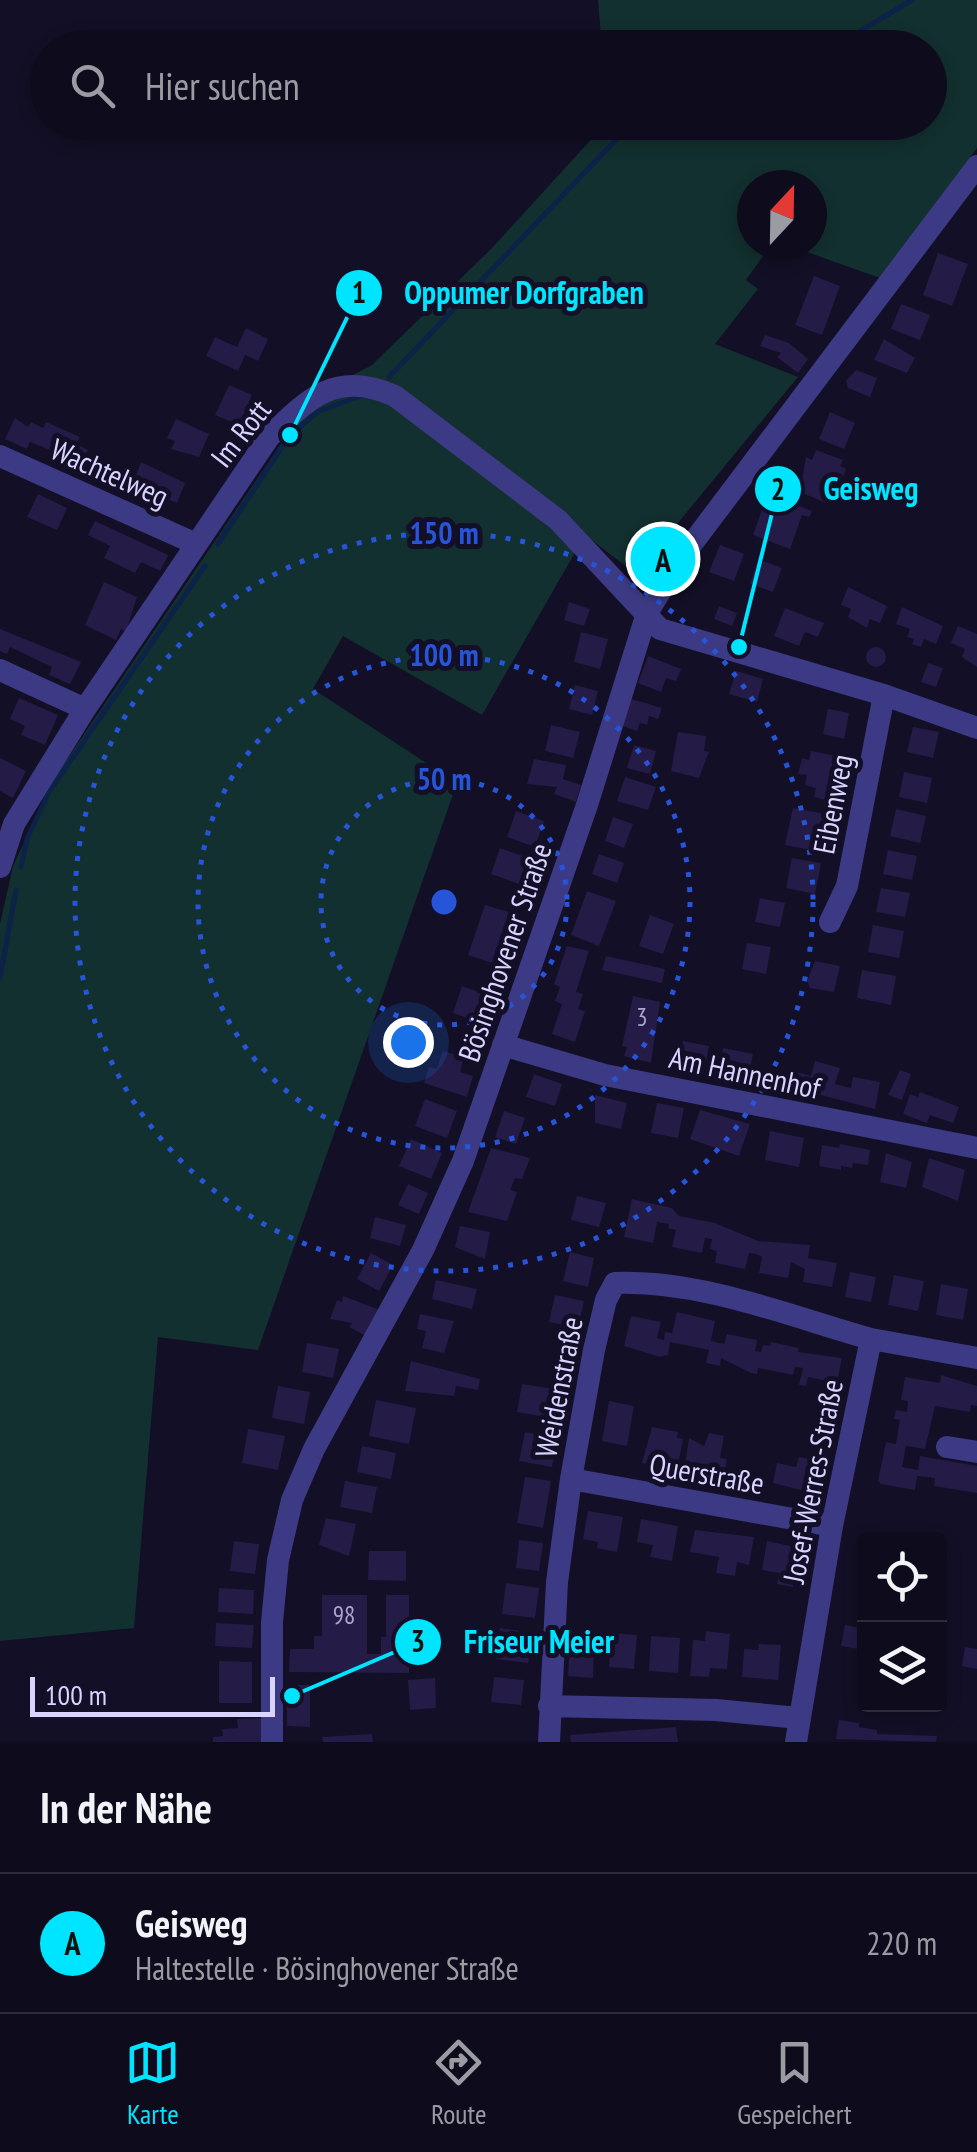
<!DOCTYPE html>
<html lang="de">
<head>
<meta charset="utf-8">
<style>
  body { margin:0; font-family:"PT Sans Narrow",sans-serif; background:#171425; color:#f1f3f6 }
  .controls { position:absolute; right:30px; bottom:30px; display:grid; overflow:hidden; border-radius:10px; box-shadow:0 5px 15px #0003 }
  .controls button { width:90px; height:90px; display:grid; place-items:center; padding:0; border:0; border-bottom:2px solid #2e2b3b; background:#0e0b1c; color:#f1f3f6; font:50px sans-serif }
  .compass { position:absolute; left:737px; top:170px; width:90px; height:90px; border-radius:50%; background:#0e0b1c; box-shadow:0 5px 15px #0003; rotate:22deg }
  .scale { position:absolute; left:30px; bottom:25px; width:245px; box-sizing:border-box; padding-left:10px; border:5px solid #d9d4ff; border-top:0; font-size:28px; line-height:35px; white-space:nowrap; color:#d9d4ff; -webkit-text-stroke:8px #130f26; paint-order:stroke }
  .you { position:absolute; left:408px; top:1042px; width:35px; height:35px; margin:-25px; border:8px solid #fff; border-radius:50%; background:#1a73e8; box-shadow:0 0 0 15px #1a73e833 }
  .badge { display:grid; place-items:center; width:65px; height:65px; border-radius:50%; background:#00e5ff; color:#111; font-size:32px; font-weight:700 }
  .pin { position:absolute; translate:-50% -50%; border:5px solid #fff; box-shadow:0 2px 10px #0006 }
  .list { margin:0; padding:0; list-style:none }
  h2 { display:flex; justify-content:space-between; align-items:center; height:130px; margin:0; padding:0 40px; font-size:42px }
  h2 small { font-size:32px; font-weight:400; color:#9b9ba3 }
  .list li { display:grid; grid-template-columns:65px 1fr auto; gap:30px; align-items:center; box-sizing:border-box; height:140px; padding:0 40px; border-top:2px solid #2e2b3b }
  .list b { display:block; font-size:38px; white-space:nowrap }
  .list p { margin:0; font-size:32px; white-space:nowrap; color:#9b9ba3 }
  .list em { font-size:32px; font-style:normal; color:#9b9ba3 }
  .icon { flex:none; width:55px; height:55px; fill:none; stroke:currentColor; stroke-width:2; stroke-linecap:round; stroke-linejoin:round }
  .map { position:relative; flex:none; width:977px; height:1742px; overflow:hidden }
  .search { position:absolute; background:#0e0b1c; box-shadow:0 5px 15px #0003; left:30px; right:30px; top:30px; height:110px; display:flex; align-items:center; gap:25px; box-sizing:border-box; padding:0 35px; border-radius:55px; color:#9b9ba3; font-size:38px }
  .sheet { height:270px; background:#0e0b1c }
  nav { display:flex; justify-content:space-around; align-items:center; box-sizing:border-box; height:140px; border-top:2px solid #2e2b3b; background:#0e0b1c; font-size:28px; color:#9b9ba3 }
  nav a { display:grid; justify-items:center; gap:5px }
  nav .on { color:#00e5ff }
  .map>svg:first-child { display:block }
</style>
</head>
<body>
<div class="map">
<svg width="977" height="1742" viewBox="0 0 977 1742">
  <rect width="100%" height="100%" fill="#130f26"/>
  <path fill="#12302f" d="M598 0H977V148L880 278 787 245H812V185H752V245H771L746 280 758 289 715 344 798 377 636 574 585 535 482 715 343 636 313 689 457 783 258 1350 158 1337 134 1628 0 1641V924L13 866 55 777 297 420 349 377 372 365 491 249 598 132 601 123 930 122V48L602 47Z"/>
  <g fill="none" stroke-linecap="round" stroke-linejoin="round">
    <path stroke="#0c2248" stroke-width="5" d="M652 48 660 41 670 48
      M832 48 912 0
      M389 377 633 122
      M218 544 290 435 319 411 361 396
      M21 867 27 839 49 792 205 566
      M0 978 16 890"/>
  </g>
  <path fill="#241b47" d="M938 253 968 264 952 306 923 295Z
    M814 276 840 286 822 335 795 325Z
    M901 304 930 315 920 340 891 329Z
    M246 328 268 339 258 361 245 355 238 371 206 356 215 337 237 347Z
    M765 335 789 343 808 359 798 373 777 357 781 353 760 346Z
    M884 339 915 358 907 373 874 360Z
    M856 370 877 378 870 397 848 388 846 381Z
    M229 385 252 395 239 425 215 415Z
    M830 412 855 423 844 449 819 439Z
    M15 418 28 427 31 422 43 428 46 422 80 437 76 444 88 450 86 454 102 459 93 479 71 469 75 461 53 451 30 442 27 449 5 439Z
    M176 419 209 434 199 457 171 449 175 441 167 438Z
    M816 450 843 460 840 466 846 469 838 491 832 488 826 503 800 492 806 457 812 460Z
    M141 462 185 483 177 503 155 494 158 487 135 478Z
    M38 494 67 508 57 530 27 517Z
    M765 501 786 509 789 502 812 511 809 517 802 515 790 549 753 535Z
    M95 521 168 555 160 571 141 562 135 573 104 558 110 546 88 535Z
    M720 545 744 554 734 581 709 572Z
    M758 559 782 568 773 592 750 584Z
    M104 582 137 597 126 632 121 629 116 640 85 625Z
    M848 587 887 606 880 623 870 619 867 628 848 617 851 609 841 605Z
    M569 602 590 609 584 626 564 620Z
    M719 606 737 613 732 626 714 619Z
    M902 607 943 626 936 644 924 639 921 647 912 644 914 639 907 637 910 629 896 624Z
    M785 608 824 623 818 637 805 632 799 646 774 636Z
    M958 626 977 634V667L962 657 965 649 951 643Z
    M0 629 81 662 70 684 49 675 52 667 10 647 7 654 0 651Z
    M581 632 608 639 600 669 574 662Z
    M866 657a10 10 0 1 1 20 0a10 10 0 1 1-20 0Z
    M648 656 681 669 676 681 666 678 661 692 638 683Z
    M928 663 943 668 936 687 921 682Z
    M736 671 763 679 757 702 729 694Z
    M575 685 598 691 592 715 569 709Z
    M19 698 58 715 45 745 21 735 25 726 10 719Z
    M628 698 662 708 658 719 649 716 647 725 640 723 637 731 620 725Z
    M828 709 849 713 844 739 823 734Z
    M551 725 580 732 573 758 545 751Z
    M913 727 939 732 933 758 907 752Z
    M678 732 706 736 704 751 709 752 699 778 671 771Z
    M634 745 656 751 650 774 627 768Z
    M811 751 841 757 838 794 833 793 831 801 814 797 816 788 805 785 807 775 798 774 802 758 809 760Z
    M0 758 26 771 13 798 0 791Z
    M534 759 566 765 563 779 581 785 576 802 554 794 557 787 527 784Z
    M904 772 932 778 927 803 899 797Z
    M625 777 656 787 648 810 617 801Z
    M793 808 831 815 823 852 785 845Z
    M896 809 926 816 920 843 890 836Z
    M516 811 544 821 535 847 507 837Z
    M613 817 633 824 624 848 605 841Z
    M500 848 528 858 519 884 491 874Z
    M888 850 917 856 912 880 883 874Z
    M599 854 624 863 617 883 592 874Z
    M792 858 821 863 815 894 786 888Z
    M881 888 910 893 905 917 876 912Z
    M587 891 616 901 599 946 571 935Z
    M760 898 785 903 780 927 755 922Z
    M485 905 509 912 492 963 468 955Z
    M650 915 674 924 663 954 639 946Z
    M873 925 904 931 899 958 868 952Z
    M747 943 771 947 766 974 742 969Z
    M567 946 589 951 576 992 583 994 578 1009 585 1011 575 1042 552 1034 562 1004 555 1001 560 987 554 984Z
    M606 956 665 969 662 983 602 970Z
    M815 961 840 966 834 992 810 988 807 981Z
    M862 970 896 976 891 1005 857 998Z
    M462 986 482 993 473 1020 453 1013Z
    M633 996 660 1002 651 1063 624 1056 627 1047 622 1046Z
    M683 1041 709 1046 704 1072 686 1071 687 1067 678 1065Z
    M723 1048 753 1054 748 1079 718 1074Z
    M443 1051 464 1057 460 1072 473 1076 467 1097 424 1083 429 1067 437 1069Z
    M815 1061 840 1068 835 1084 851 1088 853 1077 880 1082 875 1109 809 1092 807 1098 783 1090 789 1070 811 1076Z
    M900 1070 911 1074 902 1100 888 1095Z
    M534 1074 562 1084 555 1106 526 1097Z
    M920 1092 959 1107 953 1123 930 1115 927 1123 903 1114 910 1094 918 1097Z
    M595 1095 627 1103 621 1129 595 1123Z
    M425 1099 457 1111 447 1138 415 1126Z
    M657 1103 684 1108 678 1138 651 1133Z
    M700 1110 750 1124 739 1156 690 1139Z
    M504 1111 525 1118 516 1144 495 1137Z
    M770 1131 804 1138 799 1167 765 1160Z
    M411 1139 442 1153 431 1179 399 1166Z
    M840 1144 870 1150 868 1165 853 1163 852 1168 841 1166V1170L819 1166 822 1145 839 1148Z
    M491 1148 530 1158 522 1179 515 1178 510 1190 517 1192 507 1221 468 1212Z
    M886 1153 912 1162 906 1188 880 1182Z
    M929 1158 965 1170 958 1201 922 1187Z
    M408 1184 428 1193 419 1214 398 1205Z
    M577 1196 606 1203 599 1227 571 1220Z
    M632 1199 672 1208 679 1216 715 1223 758 1241 810 1245 808 1258 837 1263 832 1287 803 1282 805 1269 791 1262 788 1278 759 1273 762 1257 756 1254 749 1253 745 1269 715 1263 717 1251 710 1249 712 1239 705 1238 702 1253 672 1247 676 1230 668 1228 669 1224 657 1222 653 1243 624 1237Z
    M375 1217 406 1225 400 1246 370 1238Z
    M460 1226 490 1232 485 1259 455 1247Z
    M570 1252 594 1258 588 1287 563 1281Z
    M371 1253 393 1265 379 1291 357 1279Z
    M850 1272 876 1277 871 1302 845 1297Z
    M894 1275 924 1281 918 1311 888 1305Z
    M436 1280 477 1289 472 1309 432 1299Z
    M941 1284 968 1289 963 1320 936 1315Z
    M555 1295 584 1301 578 1328 549 1322Z
    M343 1296 380 1310 366 1336 349 1327 352 1323 330 1319 337 1300 342 1302Z
    M677 1312 715 1321 711 1341 724 1344 727 1334 757 1340 755 1351 761 1352 763 1345 770 1346 771 1342 799 1348 798 1352 842 1358 837 1383 808 1377 806 1386 799 1385 803 1368 795 1367 793 1375 758 1368 757 1374 751 1373 721 1358 720 1366 706 1363 709 1350 670 1342 668 1355 660 1357 624 1346 631 1316 661 1322 657 1338 664 1340 665 1332 672 1333Z
    M420 1314 454 1321 444 1353 422 1348 426 1331 417 1329Z
    M307 1343 339 1349 333 1378 302 1372Z
    M411 1361 480 1379 478 1390 456 1386 454 1396 405 1391Z
    M941 1375 977 1386V1406L971 1405 970 1412 935 1406 925 1449 906 1446 902 1467 918 1470 920 1456 977 1466V1493L934 1486 935 1478 917 1476 915 1490 881 1484 878 1481 886 1442 896 1444 900 1420 894 1419 896 1410 907 1412 908 1401 901 1400 905 1377 940 1383Z
    M522 1384 567 1391 562 1420 517 1412Z
    M278 1386 310 1392 304 1424 272 1418Z
    M376 1400 416 1408 409 1444 369 1436Z
    M609 1401 634 1406 627 1446 602 1441Z
    M652 1427 678 1432 677 1438 683 1439 677 1470 642 1463Z
    M248 1429 285 1436 278 1470 242 1463Z
    M525 1432 557 1439 552 1467 519 1461Z
    M709 1433 724 1436 720 1458 727 1459 724 1476 684 1471 689 1438 704 1446Z
    M362 1446 396 1453 391 1479 357 1472Z
    M799 1457 818 1460 816 1473 824 1474 820 1495 773 1483 777 1463 796 1467Z
    M525 1477 551 1481 543 1528 517 1523Z
    M345 1481 377 1487 372 1513 340 1507Z
    M588 1511 623 1517 617 1552 597 1548 598 1542 583 1539Z
    M326 1518 356 1524 349 1556 319 1545Z
    M641 1519 678 1526 672 1561 650 1557 653 1545 637 1542Z
    M695 1530 754 1537 749 1565 737 1562 735 1576 716 1573 719 1557 690 1552Z
    M519 1540 543 1543 539 1571 516 1568Z
    M234 1541 259 1544 255 1574 230 1571Z
    M767 1541 800 1548 793 1587 777 1584 779 1573 762 1570Z
    M369 1551H406V1581L368 1580Z
    M506 1583 539 1588 535 1618 502 1614Z
    M219 1588 254 1590 253 1614 218 1612Z
    M322 1595H367V1654H381V1637H386V1595H409V1673L289 1672 290 1649H314V1636H322Z
    M216 1623 254 1625 252 1648 215 1646Z
    M845 1625 864 1629V1650L841 1646Z
    M500 1628 533 1633 528 1663 496 1659Z
    M706 1631 730 1634 727 1669 710 1668 709 1677 690 1676 693 1640 705 1641Z
    M612 1633 637 1635 634 1669 609 1667Z
    M651 1636 680 1638 678 1673 649 1671Z
    M570 1641 587 1642V1650H594L593 1678 568 1676Z
    M759 1644 781 1645 778 1680 742 1677 744 1649 758 1650Z
    M965 1647 977 1649V1669L962 1666Z
    M219 1661 252 1662V1703H219Z
    M494 1677 524 1680 521 1705 491 1702Z
    M435 1678 436 1708 410 1710 408 1680Z
    M287 1685H310V1727L287 1726Z
    M261 1718 263 1742H213V1737L223 1736 222 1729 238 1728 237 1719Z
    M839 1720 859 1723V1727L877 1730V1734L937 1736 936 1742 836 1739Z
    M676 1727 678 1742H571L570 1735Z
    M372 1734 373 1742H323L322 1737Z"/>
  <g fill="none" stroke-linecap="round" stroke-linejoin="round">
    <path stroke="#3d3a85" stroke-width="22" d="M0 456 196 544
      M0 670 85 709
      M0 867 14 824 85 709 269 437C309 397 337 370 395 396L558 520 660 629 884 695 977 728
      M830 922 847 886 884 695
      M503 1045 605 1075 977 1148
      M947 1447 977 1452
      M571 1479 832 1526
      M549 1706 716 1710 799 1718
      M272 1742V1622L278 1560 292 1500 314 1449 423 1250 463 1161 587 805 647 613 679 561 977 166
      M549 1742 557 1582 571 1479 594 1350 606 1300 615 1283C702 1280 789 1316 871 1339
      M796 1742 832 1526 871 1339 977 1358"/>
  </g>
  <g fill="none" stroke="#2655da" stroke-width="5" stroke-dasharray="5 10">
    <circle cx="444" cy="902" r="123"/>
    <circle cx="444" cy="902" r="246"/>
    <circle cx="444" cy="902" r="369"/>
  </g>
  <g text-anchor="middle" dominant-baseline="central" stroke-width="10" stroke-linejoin="round" paint-order="stroke">
    <g font-size="25" fill="#aca6d1">
      <text x="642" y="1017">3</text>
      <text x="344" y="1615">98</text>
    </g>
    <g font-size="30" fill="#d9d4ff" stroke="#130f26">
      <text transform="translate(240 433) rotate(-52)">Im Rott</text>
      <text transform="translate(110 472) rotate(24)">Wachtelweg</text>
      <text transform="translate(832 804) rotate(-79)">Eibenweg</text>
      <text transform="translate(504 952) rotate(-71)">Bösinghovener Straße</text>
      <text transform="translate(745 1072) rotate(12)">Am Hannenhof</text>
      <text transform="translate(558 1387) rotate(-79)">Weidenstraße</text>
      <text transform="translate(707 1473) rotate(10)">Querstraße</text>
      <text transform="translate(812 1481) rotate(-79)">Josef-Werres-Straße</text>
    </g>
  </g>
  <circle cx="444" cy="902" r="15" fill="#2655da" stroke="#130f26" stroke-width="5"/>
  <g font-size="30" text-anchor="middle" font-weight="bold" fill="#2655da" stroke="#130f26" stroke-width="10" stroke-linejoin="round" paint-order="stroke">
    <text x="444" y="544">150 m</text>
    <text x="444" y="666">100 m</text>
    <text x="444" y="790">50 m</text>
  </g>
  <path fill="none" stroke="#00e5ff" stroke-width="4" d="M290 435L359 293M739 647L778 489M292 1696L418 1642"/>
  <g fill="#00e5ff" stroke="#130f26" stroke-width="4">
    <circle cx="290" cy="435" r="10"/>
    <circle cx="739" cy="647" r="10"/>
    <circle cx="292" cy="1696" r="10"/>
    <circle cx="359" cy="293" r="25"/>
    <circle cx="778" cy="489" r="25"/>
    <circle cx="418" cy="1642" r="25"/>
  </g>
  <g font-size="30" text-anchor="middle" font-weight="bold" fill="#111">
    <text x="359" y="303">1</text>
    <text x="778" y="500">2</text>
    <text x="418" y="1652">3</text>
  </g>
  <g font-size="32" text-anchor="middle" font-weight="bold" fill="#00e5ff" stroke="#130f26" stroke-width="10" stroke-linejoin="round" paint-order="stroke">
    <text x="524" y="304">Oppumer Dorfgraben</text>
    <text x="871" y="500">Geisweg</text>
    <text x="539" y="1653">Friseur Meier</text>
  </g>
</svg>
<div class="controls">
<button><svg class="icon" aria-label="locate" viewBox="0 0 24 24"><circle cx="12" cy="12" r="6"/><path d="M12 2v4M12 18v4M2 12h4M18 12h4"/></svg></button>
<button><svg class="icon" aria-label="layers" viewBox="0 0 24 24"><path d="M12 4l9 5-9 5-9-5zM3 14l9 5 9-5"/></svg></button>
</div>
<svg class="compass" viewBox="-18 -18 36 36"><path d="M0-13l5 13h-10z" fill="#e53935"/><path d="M0 13l5-13h-10z" fill="#9b9ba3"/></svg>
<div class="scale">100 m</div>
<div class="you"></div>
<div class="pin badge" style="left:663px;top:559px">A</div>
<div class="search"><svg class="icon" aria-label="search" viewBox="0 0 24 24"><circle cx="10" cy="10" r="6"/><path d="M15 15l6 6"/></svg>Hier suchen</div>
</div>
<section class="sheet">
<h2>In der Nähe<small></small></h2>
<ul class="list">
<li><span class="badge">A</span><div><b>Geisweg</b><p>Haltestelle · Bösinghovener Straße</p></div><em>220 m</em></li>
</ul>
</section>
<nav>
<a class="on"><svg class="icon" aria-label="map" viewBox="0 0 24 24"><path d="M3 6l6-2 6 2 6-2v14l-6 2-6-2-6 2zM9 4v14M15 6v14"/></svg>Karte</a>
<a><svg class="icon" aria-label="directions" viewBox="0 0 24 24"><path d="M12 3l9 9-9 9-9-9zM9 14v-3h6M13 9l2 2-2 2"/></svg>Route</a>
<a><svg class="icon" aria-label="saved" viewBox="0 0 24 24"><path d="M7 4h10v16l-5-4-5 4z"/></svg>Gespeichert</a>
</nav>
</body>
</html>
